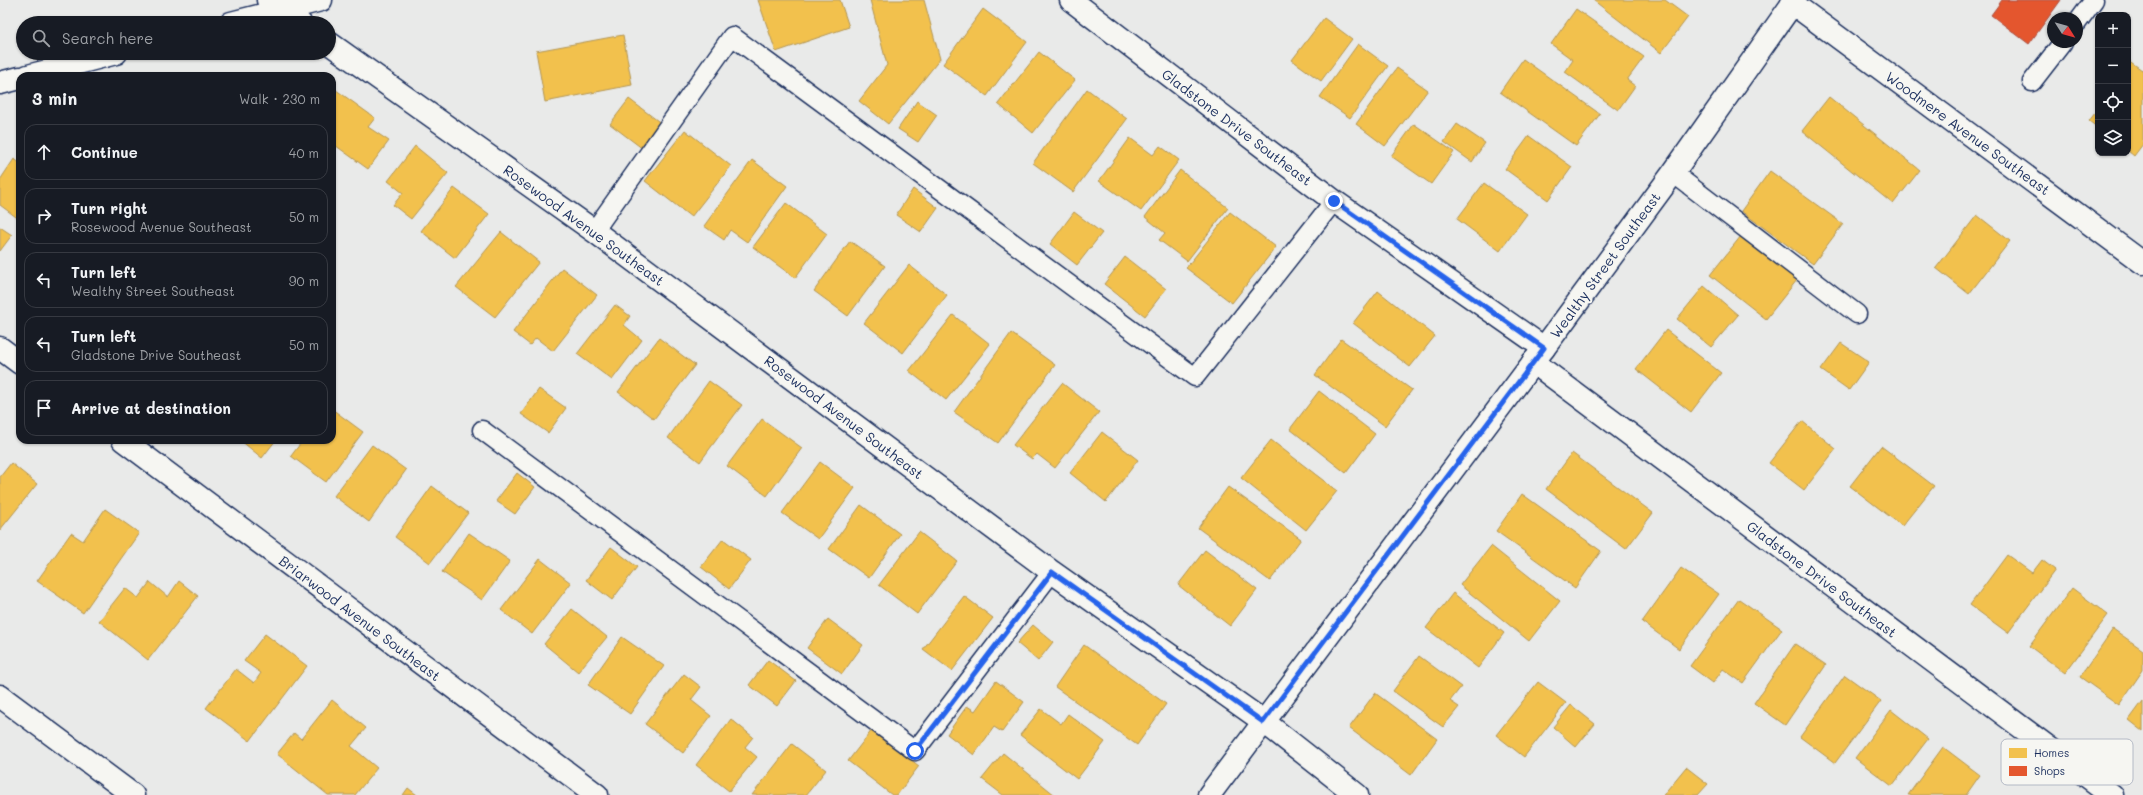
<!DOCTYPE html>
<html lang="en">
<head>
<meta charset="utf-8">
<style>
  body { margin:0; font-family:Mali,sans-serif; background:#242831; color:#f1f3f6 }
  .controls { position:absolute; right:12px; top:12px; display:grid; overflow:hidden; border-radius:8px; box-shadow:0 1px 3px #0004 }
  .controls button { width:36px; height:36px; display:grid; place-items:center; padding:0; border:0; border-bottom:1px solid #363941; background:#171b24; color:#f1f3f6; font:20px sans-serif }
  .compass { position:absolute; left:2047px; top:12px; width:36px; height:36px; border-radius:50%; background:#171b24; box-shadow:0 1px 3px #0004; rotate:127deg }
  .stop { position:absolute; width:12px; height:12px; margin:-9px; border:3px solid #2563eb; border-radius:50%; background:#fff }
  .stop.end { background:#2563eb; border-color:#fff; box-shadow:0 1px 4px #0008 }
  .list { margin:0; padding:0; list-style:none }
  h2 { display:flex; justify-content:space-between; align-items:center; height:52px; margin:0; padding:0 16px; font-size:17px }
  h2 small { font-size:13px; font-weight:400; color:#9ea1a6 }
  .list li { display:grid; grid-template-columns:26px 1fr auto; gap:12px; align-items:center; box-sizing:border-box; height:56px; margin:0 8px 8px; padding:0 8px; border:1px solid #363941; border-radius:12px }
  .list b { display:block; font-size:15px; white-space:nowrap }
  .list p { margin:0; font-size:13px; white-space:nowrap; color:#9ea1a6 }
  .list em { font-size:13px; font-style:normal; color:#9ea1a6 }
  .icon { flex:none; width:22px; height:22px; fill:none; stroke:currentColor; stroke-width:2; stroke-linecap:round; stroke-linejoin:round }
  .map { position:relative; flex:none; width:2143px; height:795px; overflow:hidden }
  .search { position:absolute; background:#171b24; box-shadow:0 1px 3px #0004; left:16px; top:16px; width:320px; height:44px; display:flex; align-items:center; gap:10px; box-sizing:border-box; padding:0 14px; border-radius:22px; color:#9ea1a6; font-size:15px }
  .panel { position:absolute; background:#171b24; box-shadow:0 1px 3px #0004; left:16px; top:72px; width:320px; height:372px; border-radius:12px }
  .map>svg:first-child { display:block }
</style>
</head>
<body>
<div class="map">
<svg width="2143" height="795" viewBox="0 0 2143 795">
  <rect width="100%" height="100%" fill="#e9eae9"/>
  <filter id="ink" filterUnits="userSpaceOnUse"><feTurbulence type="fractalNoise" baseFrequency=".025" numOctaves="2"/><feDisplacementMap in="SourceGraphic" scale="8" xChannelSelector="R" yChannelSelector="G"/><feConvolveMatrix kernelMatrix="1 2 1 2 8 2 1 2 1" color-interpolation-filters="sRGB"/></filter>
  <g filter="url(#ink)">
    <path fill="#f2c14e" stroke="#b29553" d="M758 0H840L849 27 776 52Z
      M870 0H924L940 59 888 124 859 101 887 65Z
      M1593 0H1665L1688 17 1661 53Z
      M983 9 1027 42 987 96 943 64Z
      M1576 9 1644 57 1627 80 1635 86 1618 110 1565 72 1573 60 1551 44Z
      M1324 18 1352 39 1321 81 1292 60Z
      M623 35 632 85 545 102 536 51Z
      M1358 44 1388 66 1350 118 1320 97Z
      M1039 52 1075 80 1033 133 998 104Z
      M1523 59 1600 114 1576 146 1500 92Z
      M2128 60 2142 70 2143 69V144L2134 156 2128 151Z
      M1397 68 1428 90 1385 146 1356 124Z
      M332 87 375 118 368 127 389 141 368 169 332 143Z
      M1087 89 1127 119 1073 192 1033 163Z
      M1829 97 1920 170 1893 204 1802 131Z
      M629 99 662 124 643 149 610 124Z
      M917 101 937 115 918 142 898 129Z
      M2098 109V128L2089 121Z
      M1414 124 1454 152 1431 184 1391 156Z
      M1457 124 1485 143 1472 162 1444 142Z
      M685 130 731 166 691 217 645 181Z
      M1529 136 1572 167 1548 200 1505 169Z
      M1130 138 1153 155 1160 146 1179 160 1141 211 1099 181Z
      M415 146 448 173 411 219 393 205 403 193 388 181Z
      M14 159 20 163V220L0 205V180Z
      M752 160 787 186 747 242 730 230 724 240 704 226Z
      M1180 170 1228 208 1187 261 1159 240 1165 233 1145 217Z
      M1770 171 1843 224 1813 264 1741 211Z
      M1484 183 1527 214 1500 251 1457 219Z
      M454 188 489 214 455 258 421 231Z
      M913 189 938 208 921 232 896 215Z
      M786 203 827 234 795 278 753 247Z
      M1074 212 1102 233 1077 265 1050 244Z
      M1230 212 1276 247 1232 303 1186 268Z
      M1977 215 2010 241 1969 294 1936 268Z
      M0 227 12 235 0 251Z
      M501 232 539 262 495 317 456 287Z
      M1741 236 1797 280 1766 319 1710 275Z
      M850 241 885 266 848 316 814 291Z
      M1125 257 1166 289 1145 316 1104 284Z
      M909 265 947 295 903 353 864 323Z
      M562 268 597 295 553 351 536 338 530 345 513 332Z
      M1704 286 1738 315 1711 347 1677 319Z
      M1378 291 1435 336 1410 367 1353 323Z
      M615 305 630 316 624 325 642 340 612 380 577 354Z
      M953 315 990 344 946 400 909 371Z
      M1666 330 1721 373 1691 412 1636 369Z
      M1011 333 1055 365 998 443 954 412Z
      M659 338 695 365 654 419 618 392Z
      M1341 339 1412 390 1385 426 1315 375Z
      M1841 343 1869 362 1849 390 1821 370Z
      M709 381 742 405 700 462 668 438Z
      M1062 383 1099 412 1055 468 1037 454 1032 459 1013 445Z
      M539 389 566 408 548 433 521 414Z
      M1319 391 1375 434 1346 473 1290 429Z
      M332 409 363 432 326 482 291 456 303 440H332Z
      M762 419 802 448 767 496 727 466Z
      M1802 421 1836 449 1804 490 1769 463Z
      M1102 432 1138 460 1106 502 1070 473Z
      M240 440H276L262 458Z
      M1271 440 1337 491 1306 530 1241 478Z
      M372 445 406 470 369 522 334 496Z
      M1881 446 1934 486 1902 526 1850 486Z
      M1572 453 1653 513 1626 549 1546 489Z
      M820 462 855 488 818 539 782 513Z
      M11 463 37 484 0 530V477Z
      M517 473 535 487 515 514 496 501Z
      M432 486 468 513 430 563 395 537Z
      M1228 487 1301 539 1270 581 1198 528Z
      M1522 494 1601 551 1575 588 1496 531Z
      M861 505 900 534 869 578 829 549Z
      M105 509 139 533 83 613 37 581 71 533 83 541Z
      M919 532 957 561 917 614 879 585Z
      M469 533 510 561 482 600 442 572Z
      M723 539 751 560 729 589 701 567Z
      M1491 546 1560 601 1529 641 1460 585Z
      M611 547 637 567 612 600 586 580Z
      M1205 550 1257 590 1230 626 1178 585Z
      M2007 555 2032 573 2042 560 2055 570 2008 633 1970 605Z
      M540 559 571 583 532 634 501 610Z
      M1681 568 1719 594 1679 649 1642 622Z
      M179 581 198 596 148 660 99 621 125 588 138 598 150 582 168 597Z
      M2072 588 2108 615 2065 673 2029 646Z
      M1453 593 1504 633 1478 668 1426 628Z
      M964 596 993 618 952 671 923 649Z
      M1739 599 1782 629 1743 683 1723 669 1713 683 1690 666Z
      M572 609 607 637 578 672 544 644Z
      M828 619 863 645 842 674 807 648Z
      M1033 625 1053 642 1038 661 1017 643Z
      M2113 629 2143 650V670L2119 705 2080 677Z
      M265 634 307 666 250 741 206 708 236 669 254 683 261 673 244 661Z
      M622 637 664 666 630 714 588 685Z
      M1795 644 1826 665 1785 725 1754 703Z
      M1084 645 1166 704 1137 745 1055 687Z
      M1419 656 1461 687 1450 701 1459 707 1443 727 1393 691Z
      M768 660 796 681 777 706 749 685Z
      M684 674 701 687 691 700 711 716 683 753 645 724Z
      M1845 675 1881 701 1835 763 1800 737Z
      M996 681 1024 702 1002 732 994 727 974 755 947 734 967 706 975 711Z
      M1538 682 1566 703 1524 757 1496 735Z
      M1375 693 1437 739 1411 775 1349 728Z
      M332 700 366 728 351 746 377 768 355 795H328L277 754 294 733 301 739Z
      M2143 701V731L2129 720Z
      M1571 705 1595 724 1576 747 1553 727Z
      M1041 709 1061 724 1068 714 1105 742 1077 779 1020 735Z
      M1891 710 1928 739 1892 786 1855 758Z
      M731 719 753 737 745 747 757 757 729 791 696 765Z
      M872 730 919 766 897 795H892L848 761Z
      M792 744 826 770 806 795H752Z
      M1943 747 1980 775 1966 795H1908Z
      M1003 753 1055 795H1003L982 779Z
      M1686 767 1708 784 1698 795H1663Z
      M408 788 417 795H403Z"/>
    <path fill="#e4572e" stroke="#a84b3c" d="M2002 0H2061L2029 44 1991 15Z"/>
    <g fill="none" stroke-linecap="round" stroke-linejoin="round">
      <defs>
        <path id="lane" d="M2077 23 2094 0
          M2032 82 2063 42
          M1673 173 1857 314
          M594 231 732 36 1195 377 1334 201
          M482 430 915 751 1052 572"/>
        <path id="street" d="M268 0 300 23
          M1071 0 1334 201 1544 348
          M1792 3 2143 263
          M329 43 594 231 1052 572 1263 721 1357 795
          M0 348 20 363
          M1533 362 2112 795
          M123 440 597 795
          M0 696 133 795"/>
        <path id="secondary" d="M231 23 321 0
          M28 76 116 53
          M0 83 20 78
          M1209 795 1544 348 1673 173 1795 0"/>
      </defs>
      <use href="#lane" stroke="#1b2f5e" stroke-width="21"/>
      <use href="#street" stroke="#1b2f5e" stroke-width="25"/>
      <use href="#secondary" stroke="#1b2f5e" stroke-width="25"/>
      <use href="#lane" stroke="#f6f6f2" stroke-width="18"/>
      <use href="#street" stroke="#f6f6f2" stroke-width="22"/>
      <use href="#secondary" stroke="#f6f6f2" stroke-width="22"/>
    </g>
  </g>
  <g fill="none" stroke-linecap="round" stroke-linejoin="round" filter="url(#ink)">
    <path stroke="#2563eb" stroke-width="5" d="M915 751 1052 572 1263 722 1544 348 1334 201"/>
  </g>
  <g text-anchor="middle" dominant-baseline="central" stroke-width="4" stroke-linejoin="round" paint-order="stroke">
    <g font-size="14" fill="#1b2f5e" stroke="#f6f6f2">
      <text transform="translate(1237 127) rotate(37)">Gladstone Drive Southeast</text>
      <text transform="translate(1968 133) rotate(36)">Woodmere Avenue Southeast</text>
      <text transform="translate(584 225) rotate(36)">Rosewood Avenue Southeast</text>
      <text transform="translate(1605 265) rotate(-54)">Wealthy Street Southeast</text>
      <text transform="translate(844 417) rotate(37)">Rosewood Avenue Southeast</text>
      <text transform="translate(1822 579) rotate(37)">Gladstone Drive Southeast</text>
      <text transform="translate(360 618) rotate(37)">Briarwood Avenue Southeast</text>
    </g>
  </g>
  <rect x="2001" y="739" width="132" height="46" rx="6" fill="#f6f6f2" stroke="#b4bac6" stroke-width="1"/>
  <rect x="2009" y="748" width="18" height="10" fill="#f2c14e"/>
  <rect x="2009" y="766" width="18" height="10" fill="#e4572e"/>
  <g font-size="11" fill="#1b2f5e">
    <text x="2034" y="757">Homes</text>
    <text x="2034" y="775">Shops</text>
  </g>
</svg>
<div class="controls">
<button>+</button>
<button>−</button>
<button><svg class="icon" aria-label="locate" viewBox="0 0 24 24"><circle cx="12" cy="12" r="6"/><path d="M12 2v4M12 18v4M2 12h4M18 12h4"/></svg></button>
<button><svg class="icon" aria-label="layers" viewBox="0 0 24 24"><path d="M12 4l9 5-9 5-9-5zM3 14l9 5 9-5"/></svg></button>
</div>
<svg class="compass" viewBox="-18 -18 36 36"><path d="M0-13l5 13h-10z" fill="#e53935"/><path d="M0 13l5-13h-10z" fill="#9ea1a6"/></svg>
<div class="stop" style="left:915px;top:751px"></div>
<div class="stop end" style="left:1334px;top:201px"></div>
<div class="search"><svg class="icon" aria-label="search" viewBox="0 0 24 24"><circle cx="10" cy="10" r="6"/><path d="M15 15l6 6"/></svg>Search here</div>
<section class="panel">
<h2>3 min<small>Walk · 230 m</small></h2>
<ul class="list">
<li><svg class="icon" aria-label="ahead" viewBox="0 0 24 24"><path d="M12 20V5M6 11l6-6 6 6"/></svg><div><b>Continue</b></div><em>40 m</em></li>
<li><svg class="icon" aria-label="right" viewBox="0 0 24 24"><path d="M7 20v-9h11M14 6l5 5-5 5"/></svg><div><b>Turn right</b><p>Rosewood Avenue Southeast</p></div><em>50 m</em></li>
<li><svg class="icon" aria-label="left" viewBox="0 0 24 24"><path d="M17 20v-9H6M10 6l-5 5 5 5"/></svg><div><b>Turn left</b><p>Wealthy Street Southeast</p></div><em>90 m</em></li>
<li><svg class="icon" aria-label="left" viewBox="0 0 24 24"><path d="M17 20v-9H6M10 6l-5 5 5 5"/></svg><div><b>Turn left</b><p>Gladstone Drive Southeast</p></div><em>50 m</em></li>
<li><svg class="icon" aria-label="arrive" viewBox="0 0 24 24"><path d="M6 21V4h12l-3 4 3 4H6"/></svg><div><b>Arrive at destination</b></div></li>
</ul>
</section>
</div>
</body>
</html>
